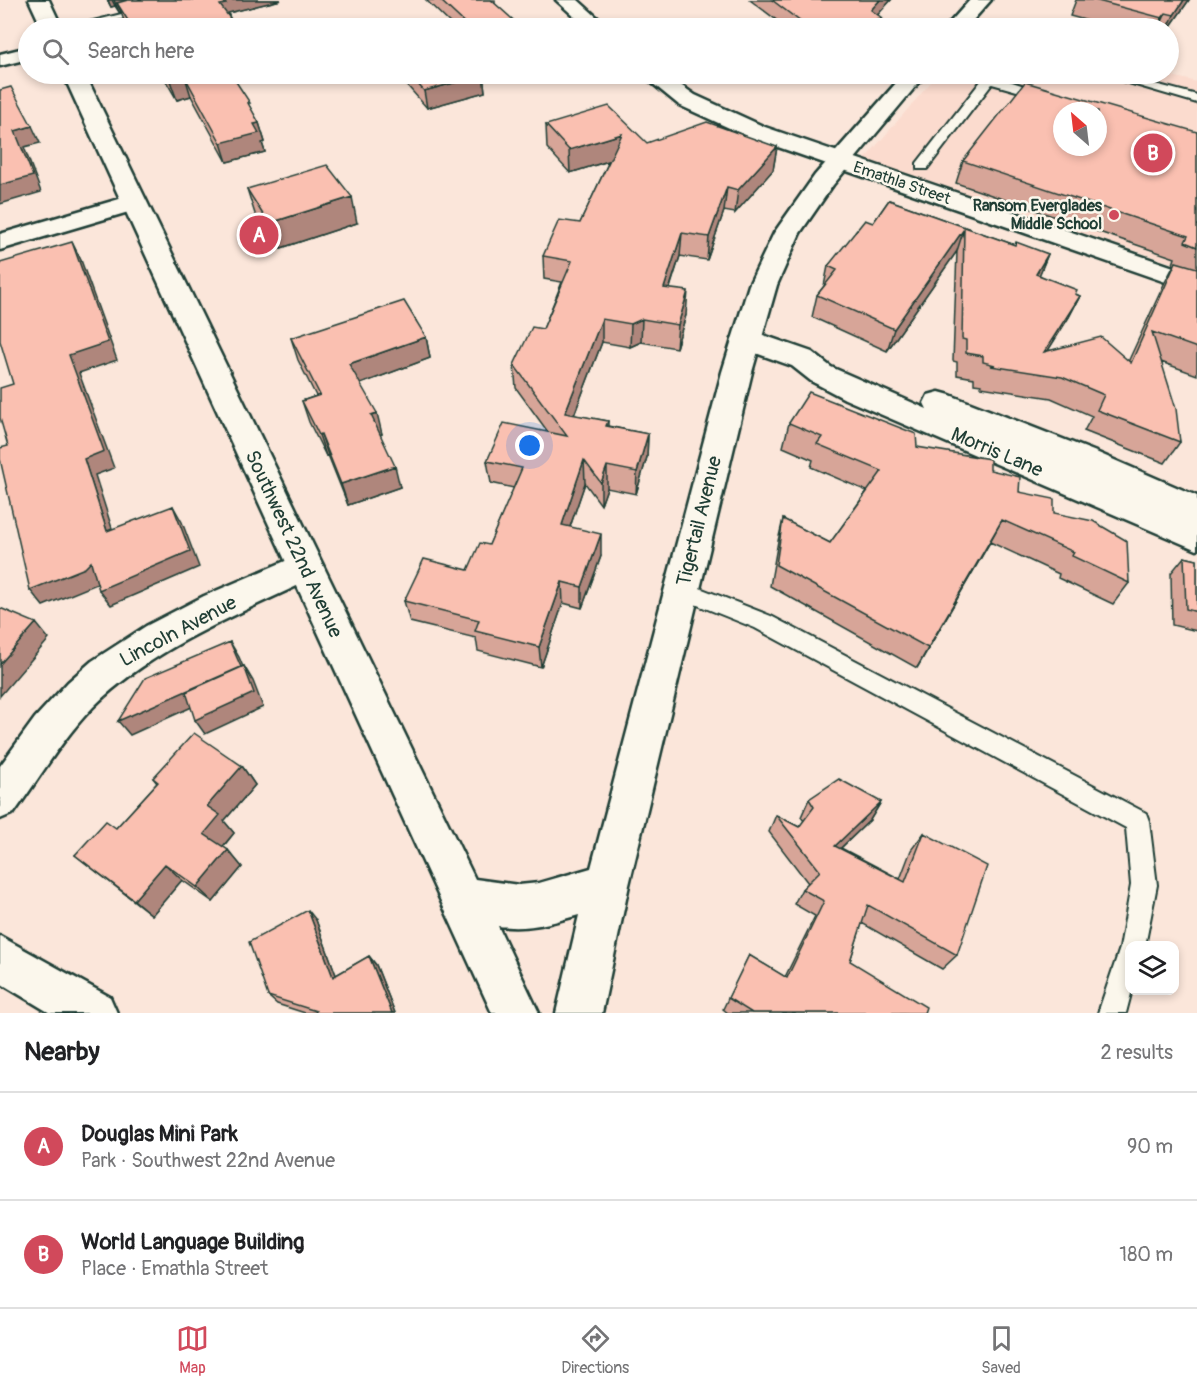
<!DOCTYPE html>
<html lang="en">
<head>
<meta charset="utf-8">
<style>
  body { margin:0; font-family:Pangolin,sans-serif; background:#f2f2f2; color:#202124 }
  .controls { position:absolute; right:18px; bottom:18px; display:grid; overflow:hidden; border-radius:12px; box-shadow:0 3px 9px #0003 }
  .controls button { width:54px; height:54px; display:grid; place-items:center; padding:0; border:0; border-bottom:2px solid #e0e0e0; background:#fff; color:#202124; font:30px sans-serif }
  .compass { position:absolute; left:1053px; top:102px; width:54px; height:54px; border-radius:50%; background:#fff; box-shadow:0 3px 9px #0003; rotate:332deg }
  .you { position:absolute; left:530px; top:446px; width:21px; height:21px; margin:-15px; border:4px solid #fff; border-radius:50%; background:#1a73e8; box-shadow:0 0 0 9px #1a73e833 }
  .badge { display:grid; place-items:center; width:39px; height:39px; border-radius:50%; background:#d1495b; color:#fff; font-size:20px; font-weight:700 }
  .pin { position:absolute; translate:-50% -50%; border:3px solid #fff; box-shadow:0 2px 6px #0006 }
  .list { margin:0; padding:0; list-style:none }
  h2 { display:flex; justify-content:space-between; align-items:center; height:78px; margin:0; padding:0 24px; font-size:26px }
  h2 small { font-size:20px; font-weight:400; color:#757577 }
  .list li { display:grid; grid-template-columns:39px 1fr auto; gap:18px; align-items:center; box-sizing:border-box; height:108px; padding:0 24px; border-top:2px solid #e0e0e0 }
  .list b { display:block; font-size:22px; white-space:nowrap }
  .list p { margin:0; font-size:20px; white-space:nowrap; color:#757577 }
  .list em { font-size:20px; font-style:normal; color:#757577 }
  .icon { flex:none; width:33px; height:33px; fill:none; stroke:currentColor; stroke-width:2; stroke-linecap:round; stroke-linejoin:round }
  .map { position:relative; flex:none; width:1197px; height:1013px; overflow:hidden }
  .search { position:absolute; background:#fff; box-shadow:0 3px 9px #0003; left:18px; right:18px; top:18px; height:66px; display:flex; align-items:center; gap:15px; box-sizing:border-box; padding:0 21px; border-radius:33px; color:#757577; font-size:22px }
  .sheet { height:294px; background:#fff }
  nav { display:flex; justify-content:space-around; align-items:center; box-sizing:border-box; height:84px; border-top:2px solid #e0e0e0; background:#fff; font-size:16px; color:#757577 }
  nav a { display:grid; justify-items:center; gap:3px }
  nav .on { color:#d1495b }
  .map>svg:first-child { display:block }
</style>
</head>
<body>
<div class="map">
<svg width="1197" height="1013" viewBox="0 0 1197 1013">
  <rect width="100%" height="100%" fill="#fbe6da"/>
  <filter id="ink" filterUnits="userSpaceOnUse"><feTurbulence type="fractalNoise" baseFrequency=".0167" numOctaves="2"/><feDisplacementMap in="SourceGraphic" scale="12" xChannelSelector="R" yChannelSelector="G"/><feConvolveMatrix kernelMatrix="1 2 1 2 8 2 1 2 1" color-interpolation-filters="sRGB"/></filter>
  <g filter="url(#ink)">
    <path fill="#fbdbce" fill-rule="evenodd" d="M938 74H1164L1197 82V271L864 160ZM1062 111H1098V147H1062Z"/>
    <g fill="none" stroke-linecap="round" stroke-linejoin="round">
      <defs>
        <path id="service" d="M178 0H199L85 28H65Z
          M966 74H999L997 77 1052 95 1045 99 992 84 927 169H917V163L981 81Z
          M1098 74H1117L1197 95V103Z
          M682 581 771 616 1146 813 1149 821 1157 885 1145 946H1130V990H1132L1126 1013H1098L1120 948 1131 885 1126 828 755 628 675 596 672 590 675 584Z"/>
        <path id="minor" d="M556 0H578L609 28H587Z
          M28 47V59L0 66V54Z
          M641 74H665L695 95 765 127 1197 275V293L749 137 679 105Z
          M133 195 142 198 146 203 142 208 0 250V234Z
          M746 329 812 352 831 367 927 409 924 403 928 395 939 392 950 395 1096 452 1197 496V550L845 399 811 381 792 366 736 346 732 339 736 332Z
          M304 553 316 557 321 567 316 577C239 614 155 646 93 707 62 739 40 777 14 813L0 819V766L35 718 68 682 92 661 146 626 204 596Z
          M0 936 110 997 117 1013H50L0 983Z"/>
        <path id="tertiary" d="M29 0H49L62 28H42Z
          M970 0H991L966 28H945Z
          M63 74H85L475 879 519 885 539 883 591 868 722 372 749 285 774 233 815 175 904 74H926L833 185 800 233 777 285 752 372 629 885 602 1013H556L579 915C551 923 528 930 498 926L539 1013H492Z"/>
      </defs>
      <use href="#service" stroke="#1f3d34" stroke-width="4"/>
      <use href="#minor" stroke="#1f3d34" stroke-width="5"/>
      <use href="#tertiary" stroke="#1f3d34" stroke-width="5"/>
      <use href="#service" fill="#fbf7ec" fill-rule="evenodd"/>
      <use href="#minor" fill="#fbf7ec" fill-rule="evenodd"/>
      <use href="#tertiary" fill="#fbf7ec" fill-rule="evenodd"/>
    </g>
    <path fill="#d7a598" stroke="#1f3d34" stroke-width="1.5" d="M107 0H281L228 13 234 28H129L124 21 121 12H119L115 6 111 7Z
      M426 0H495V4L520 28H455Z
      M750 0H891L878 14 880 28H787Z
      M1076 0H1189L1168 30V28H1114L1070 16Z
      M162 74H231L259 123 265 142 262 143 265 152 227 162 191 96 177 100Z
      M397 74H481L483 75 485 92 427 108Z
      M546 125 647 143 777 147 773 170 735 213 724 211 707 260 680 256 670 288 686 315 676 348 641 342 630 347 602 342 574 415 608 421V426L648 434 647 457 636 494 607 488 601 505 585 483 570 527 601 556 582 608 563 603 541 667 478 651 476 638 410 622 404 601 468 570 489 545 514 488 491 483 487 461 548 432 516 388 514 365 543 329 562 282 544 279 543 256 580 223 609 161 570 173 547 148Z
      M1197 132V375L1161 362 1180 442 1165 463 1084 431 1092 416 1051 398 981 387 982 385 974 384V378L957 375V362L953 361 957 251 887 351 812 317 817 295 824 286 828 266 873 223 889 200 1015 245 1048 254 1039 275 1080 296 1069 317 1048 350 1128 362 1164 284 1174 265 1173 264 1175 258 956 183 963 161Z
      M247 189 357 223 281 248 279 245 275 246 255 214Z
      M426 337 430 358 360 384 382 434 380 435 400 487 348 505 328 455 326 456 309 422 302 401 316 396 298 360 291 338Z
      M789 423 917 447 990 470 1019 492 1054 513 1129 583 1113 604 1058 578 1059 574 990 542 917 668 770 586 778 541 783 519 830 543 867 491 811 467 813 460 783 447Z
      M1184 557 1197 560V631L1172 625 1171 573Z
      M242 766 255 785 224 821 234 833 223 847 228 850 242 867 213 902 182 880 152 915 75 855 116 828 157 783 153 778Z
      M809 799 881 802 870 820 841 848 900 879 911 850 924 833 957 955 942 969 862 923 850 961 924 1013H728L723 1009 749 955 785 977 815 916 794 904 802 889 808 883 769 832 776 815 799 827 804 821 801 817Z
      M316 920 336 975 369 956 376 965 395 1013H305L277 1004 268 996Z"/>
    <path fill="#af867c" stroke="#1f3d34" stroke-width="1.5" d="M108 0H112L115 6 111 7Z
      M114 0H169L117 3 121 12H119Z
      M220 0H281L228 13 231 22 232 21 234 28H204Z
      M880 0H891L872 21 882 18 880 28H843L871 10Z
      M1184 0H1189L1168 30V28L1174 15Z
      M1166 13 1159 28H1158L1162 18Z
      M138 25 140 28H133L132 27Z
      M483 75 485 92 427 108 424 91Z
      M185 77 191 96 177 100 170 81Z
      M259 123 265 142 262 143 265 152 227 162 221 143 254 124Z
      M32 126 40 143 24 147 41 192 0 204V185L15 131Z
      M622 134 621 157 570 173 569 150Z
      M777 147 773 170 735 213 738 190Z
      M727 187 724 211 707 260 709 237Z
      M352 197 357 223 281 248 273 222Z
      M271 219 279 245 275 246 267 221Z
      M964 229 957 251 887 351 894 329Z
      M682 233 680 256 662 311 664 288Z
      M72 242 81 260 117 360 79 373 114 468 95 475 118 547 107 531 84 459 69 355Z
      M1048 254 1039 276 1036 274Z
      M688 291 686 315 676 348 678 325Z
      M1080 296 1069 317 1034 373 1044 352Z
      M602 319V342L566 436 565 413Z
      M642 319 641 342 630 347 631 324Z
      M426 337 430 358 355 386 349 364Z
      M377 413 382 434 377 436 371 415Z
      M321 434 328 455 326 456 319 435Z
      M648 434 647 457 636 494 637 472Z
      M584 460 585 483 563 547 562 525Z
      M395 466 400 487 348 505 341 484Z
      M607 466V488L601 505V483Z
      M173 506 182 522 199 567 111 605 99 590Z
      M1002 520 990 542 917 668 928 648Z
      M601 534V556L582 608V587Z
      M91 562 102 578 97 584 43 606 30 590Z
      M562 582 563 603 541 667 539 647Z
      M36 623 49 639 0 696V664Z
      M230 642 239 657 249 681 130 735 118 721Z
      M244 666 253 681 263 707 205 734 195 720Z
      M242 766 255 785 224 821 234 833 219 851 204 834 207 806Z
      M881 802 870 820 826 862 835 846Z
      M228 850 242 867 213 902 197 887Z
      M165 864 182 880 152 915 134 900Z
      M308 910 316 920 340 986 333 977Z
      M369 956 376 965 395 1013H392Z"/>
    <path fill="#fac0b1" stroke="#1f3d34" stroke-width="1.5" fill-rule="evenodd" d="M128 0H222L226 4 220 5 232 21 204 28H140L138 25 132 27 117 3Z
      M440 0H491L520 26 511 28H470Z
      M772 0H880L871 10 882 18 843 28H809Z
      M1094 0H1184L1174 15 1166 13 1162 18Z
      M166 74H231L250 103H248L259 123 254 124 259 133 221 143 185 77 170 81Z
      M409 74H481L483 75 424 91Z
      M1025 82 1197 132V247L1185 242 1188 236 963 161ZM1062 111H1098V147H1062Z
      M11 87 32 126 15 131 33 176 0 185V90Z
      M609 106 647 143 707 122 777 147 738 190 727 187 709 237 682 233 664 288 688 291 678 325 642 319 631 324 602 319 565 413 608 421 606 426 648 434 637 472 607 466 601 483 584 460 562 525 601 534 582 587 562 582 539 647 475 631 479 620 404 601 424 559 468 570 480 543 489 545 522 468 487 461 504 423 567 436 514 365 532 327 543 329 572 261 543 256 559 220 580 223 622 134 569 150 546 125Z
      M327 165 352 197 273 222 271 219 267 221 247 189Z
      M889 200 1015 245 1016 242 1048 254 1036 274 1077 290 1075 294 1080 296 1044 352 1101 337 1131 363 1176 262 1197 268V348L1152 332 1176 409 1180 442 1097 410 1104 395 1062 377 991 366 995 365 983 362V356L966 353V340L962 339 964 229 894 329 817 295 837 270 828 266 865 220 873 223Z
      M72 242 108 342 69 355 104 451 84 459 107 531 173 506 190 551 99 590 91 562 85 568 30 590 0 459V448L8 446 0 418V388L13 384 0 341V263Z
      M404 301 426 337 349 364 377 413 371 415 395 466 341 484 321 434 319 435 302 401 320 395 291 338Z
      M809 392 916 434 917 447 990 459V470L1020 477 1019 492 1054 499V513L1093 521 1127 541 1129 583 1072 556 1074 552 1002 520 928 648 776 565 783 519 830 543 882 471 817 444 822 437 789 423Z
      M1184 557 1197 560V612L1186 609Z
      M0 608 36 623 0 664Z
      M230 642 241 667 118 721 145 678Z
      M244 666 254 693 195 720 186 692Z
      M194 733 242 766 207 806 220 815 204 834 228 850 197 887 165 864 134 900 75 855 106 821 116 828 158 782 153 778Z
      M839 779 881 802 835 846 905 882 924 833 987 866 957 955 868 905 850 961 926 1007 924 1013H752L728 998 749 955 787 978 824 901 802 889 820 871 776 815 799 827 814 807 809 799Z
      M308 910 333 977 369 956 392 1013H315L316 1011 268 996 249 942Z"/>
  </g>
  <circle fill="#d1495b" stroke="#fbf7ec" stroke-width="2" cx="1114" cy="215" r="6"/>
  <g text-anchor="middle" dominant-baseline="central" stroke-width="5" stroke-linejoin="round" paint-order="stroke">
    <g font-size="16" fill="#1f3d34" stroke="#fbf7ec">
      <text transform="translate(902 183) rotate(19)">Emathla Street</text>
    </g>
    <g font-size="16" font-weight="bold" fill="#1f3d34" stroke="#fbf7ec" text-anchor="end">
      <text x="1102" y="206">Ransom Everglades<tspan x="1102" dy="18">Middle School</tspan></text>
    </g>
    <g font-size="20" fill="#1f3d34" stroke="#fbf7ec">
      <text transform="translate(997 452) rotate(23)">Morris Lane</text>
      <text transform="translate(699 521) rotate(-76)">Tigertail Avenue</text>
      <text transform="translate(294 544) rotate(65)">Southwest 22nd Avenue</text>
      <text transform="translate(178 631) rotate(-28)">Lincoln Avenue</text>
    </g>
  </g>
</svg>
<div class="controls">
<button><svg class="icon" aria-label="layers" viewBox="0 0 24 24"><path d="M12 4l9 5-9 5-9-5zM3 14l9 5 9-5"/></svg></button>
</div>
<svg class="compass" viewBox="-18 -18 36 36"><path d="M0-13l5 13h-10z" fill="#e53935"/><path d="M0 13l5-13h-10z" fill="#757577"/></svg>
<div class="you"></div>
<div class="pin badge" style="left:259px;top:235px">A</div>
<div class="pin badge" style="left:1153px;top:153px">B</div>
<div class="search"><svg class="icon" aria-label="search" viewBox="0 0 24 24"><circle cx="10" cy="10" r="6"/><path d="M15 15l6 6"/></svg>Search here</div>
</div>
<section class="sheet">
<h2>Nearby<small>2 results</small></h2>
<ul class="list">
<li><span class="badge">A</span><div><b>Douglas Mini Park</b><p>Park · Southwest 22nd Avenue</p></div><em>90 m</em></li>
<li><span class="badge">B</span><div><b>World Language Building</b><p>Place · Emathla Street</p></div><em>180 m</em></li>
</ul>
</section>
<nav>
<a class="on"><svg class="icon" aria-label="map" viewBox="0 0 24 24"><path d="M3 6l6-2 6 2 6-2v14l-6 2-6-2-6 2zM9 4v14M15 6v14"/></svg>Map</a>
<a><svg class="icon" aria-label="directions" viewBox="0 0 24 24"><path d="M12 3l9 9-9 9-9-9zM9 14v-3h6M13 9l2 2-2 2"/></svg>Directions</a>
<a><svg class="icon" aria-label="saved" viewBox="0 0 24 24"><path d="M7 4h10v16l-5-4-5 4z"/></svg>Saved</a>
</nav>
</body>
</html>
